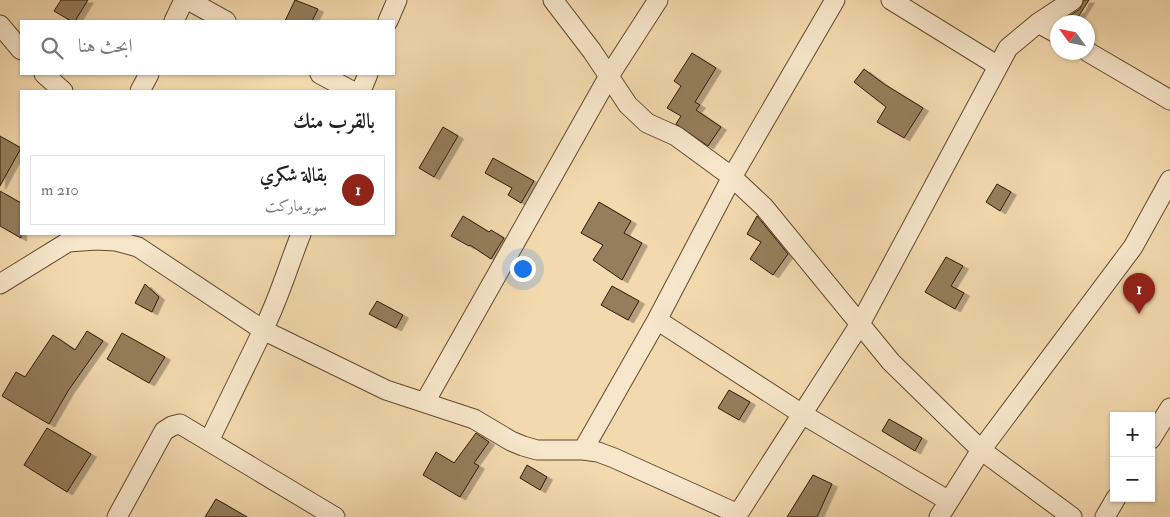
<!DOCTYPE html>
<html lang="ar">
<head>
<meta charset="utf-8">
<style>
  body { margin:0; font-family:"IM FELL Double Pica",Amiri,serif; background:#f2f2f2; color:#222; direction:rtl }
  .controls { position:absolute; right:15px; bottom:15px; display:grid; overflow:hidden; border-radius:0px; box-shadow:0 1px 4px #0004 }
  .controls button { width:45px; height:45px; display:grid; place-items:center; padding:0; border:0; border-bottom:1px solid #e0e0e0; background:#fff; color:#222; font:25px sans-serif }
  .compass { position:absolute; left:1050px; top:15px; width:45px; height:45px; border-radius:50%; background:#fff; box-shadow:0 1px 4px #0004; rotate:303deg }
  .you { position:absolute; left:522px; top:268px; width:18px; height:18px; margin:-12px; border:4px solid #fff; border-radius:50%; background:#1a73e8; box-shadow:0 0 0 8px #1a73e833 }
  .badge { display:grid; place-items:center; width:32px; height:32px; border-radius:50%; background:#8f2418; color:#fff; font-size:16px; font-weight:700 }
  .pin { position:absolute; translate:-50% -41px; filter:drop-shadow(0 1px 2px #0008) }
  .pin::after { content:''; position:absolute; top:26px; width:18px; height:15px; background:inherit; clip-path:polygon(0 0,100% 0,50% 100%) }
  .list { margin:0; padding:0; list-style:none }
  h2 { display:flex; justify-content:space-between; align-items:center; height:65px; margin:0; padding:0 20px; font-size:21px }
  h2 small { font-size:16px; font-weight:400; color:#767676 }
  .list li { display:grid; grid-template-columns:32px 1fr auto; gap:15px; align-items:center; box-sizing:border-box; height:70px; margin:0 10px 10px; padding:0 10px; border:1px solid #e0e0e0; border-radius:0px }
  .list b { display:block; font-size:19px; white-space:nowrap }
  .list p { margin:0; font-size:16px; white-space:nowrap; color:#767676 }
  .list em { font-size:16px; font-style:normal; color:#767676 }
  .icon { flex:none; width:28px; height:28px; fill:none; stroke:currentColor; stroke-width:2; stroke-linecap:round; stroke-linejoin:round }
  .map { position:relative; flex:none; width:1170px; height:517px; overflow:hidden; direction:ltr }
  .search { position:absolute; background:#fff; box-shadow:0 1px 4px #0004; left:20px; top:20px; width:375px; height:55px; display:flex; align-items:center; gap:12px; box-sizing:border-box; padding:0 18px; border-radius:0px; color:#767676; font-size:19px }
  .panel { position:absolute; background:#fff; box-shadow:0 1px 4px #0004; left:20px; top:90px; width:375px; height:145px; border-radius:0px; direction:rtl }
  .map>svg:first-child { display:block }
</style>
</head>
<body>
<div class="map">
<svg width="1170" height="517" viewBox="0 0 1170 517">
  <defs>
    <filter id="shadow"><feDropShadow dx="5.5" dy="3" stdDeviation="0" flood-color="#0004"/></filter>
  </defs>
  <rect width="100%" height="100%" fill="#f3d9ae"/>
  <filter id="stains"><feTurbulence type="fractalNoise" baseFrequency=".004" numOctaves="4"/><feColorMatrix values="0 0 0 0 .2 0 0 0 0 .09 0 0 0 0 .02 0 0 0 .5 -.17"/></filter>
  <radialGradient id="worn" r=".72"><stop offset=".6" stop-color="#630" stop-opacity="0"/><stop offset="1" stop-color="#630" stop-opacity=".3"/></radialGradient>
  <path fill="#957e5c" stroke="#301b04" filter="url(#shadow)" d="M61 0H88L75 21H71L54 11Z
    M295 0 318 9 312 21H285Z
    M1084 0H1089L1075 22 1066 18 1080 9Z
    M692 53 716 68 695 102 700 105 696 110 721 127 708 146 676 124 681 116 667 108 681 86 674 81Z
    M864 69 884 84 923 108 904 138 877 122 886 107 854 82Z
    M443 127 458 136 434 177 419 168Z
    M0 136 21 148 0 186Z
    M493 158 534 181 521 203 508 195 512 188 485 173Z
    M997 184 1011 192 1000 211 986 202Z
    M0 191 21 203V238L0 226Z
    M599 202 631 221 624 233 642 243 622 280 593 260 603 245 581 233Z
    M463 216 489 232 491 230 504 238 491 259 470 245 469 246 451 236Z
    M757 216 788 254 773 275 750 259 761 242 747 234Z
    M946 257 963 266 951 286 964 293 955 309 925 292Z
    M145 284 159 297 152 312 135 303Z
    M612 286 639 301 628 320 601 305Z
    M377 301 403 315 396 328 369 314Z
    M87 331 103 341 68 391 49 424 2 396 16 372 25 377 53 335 75 350Z
    M122 333 165 357 149 383 107 359Z
    M729 390 750 402 739 420 718 408Z
    M889 419 922 438 915 451 882 431Z
    M47 428 91 454 67 492 24 465Z
    M476 433 489 442 474 463 479 466 460 497 423 475 436 452 454 463Z
    M527 465 547 477 540 490 520 478Z
    M813 475 832 484 817 517H787Z
    M216 499 247 517H205Z"/>
  <g fill="none" stroke-linecap="round" stroke-linejoin="round">
    <defs>
      <path id="minor" d="M188 0 226 21
        M553 0 592 51 628 105 647 123 676 136 732 177 764 207 891 362 981 450 1072 517
        M891 0 998 66
        M174 21 184 0
        M388 21 397 0
        M1038 23 1058 34
        M0 25 21 50
        M1088 52 1170 100
        M44 74 63 91
        M320 74 352 91
        M140 91 149 74
        M361 91 368 74
        M0 284 68 242 96 240 116 241 138 247 263 330C279 299 288 266 301 234
        M657 320 802 414 949 501
        M425 402 609 76 658 0
        M1151 439 1170 408
        M209 441 263 330 386 390 474 419 511 441 523 446 537 450H583L598 452 614 458 738 514
        M583 450 657 320 732 177 835 0
        M117 517 164 431 172 426 180 424 335 517
        M736 517 860 324 1008 48 1038 23 1073 0
        M939 517 981 450 1133 247 1170 180
        M1105 517 1116 498"/>
    </defs>
    <use href="#minor" stroke="#614a2e" stroke-width="21"/>
    <use href="#minor" stroke="#f7e6ca" stroke-width="19"/>
  </g>
  <rect width="100%" height="100%" filter="url(#stains)"/>
  <rect width="100%" height="100%" fill="url(#worn)"/>
</svg>
<div class="controls">
<button>+</button>
<button>−</button>
</div>
<svg class="compass" viewBox="-18 -18 36 36"><path d="M0-13l5 13h-10z" fill="#e53935"/><path d="M0 13l5-13h-10z" fill="#767676"/></svg>
<div class="you"></div>
<div class="pin badge" style="left:1139px;top:314px">1</div>
<div class="search"><svg class="icon" aria-label="search" viewBox="0 0 24 24"><circle cx="10" cy="10" r="6"/><path d="M15 15l6 6"/></svg>ابحث هنا</div>
<section class="panel">
<h2>بالقرب منك<small></small></h2>
<ul class="list">
<li><span class="badge">1</span><div><b>بقالة شكري</b><p>سوبرماركت</p></div><em>210 m</em></li>
</ul>
</section>
</div>
</body>
</html>
